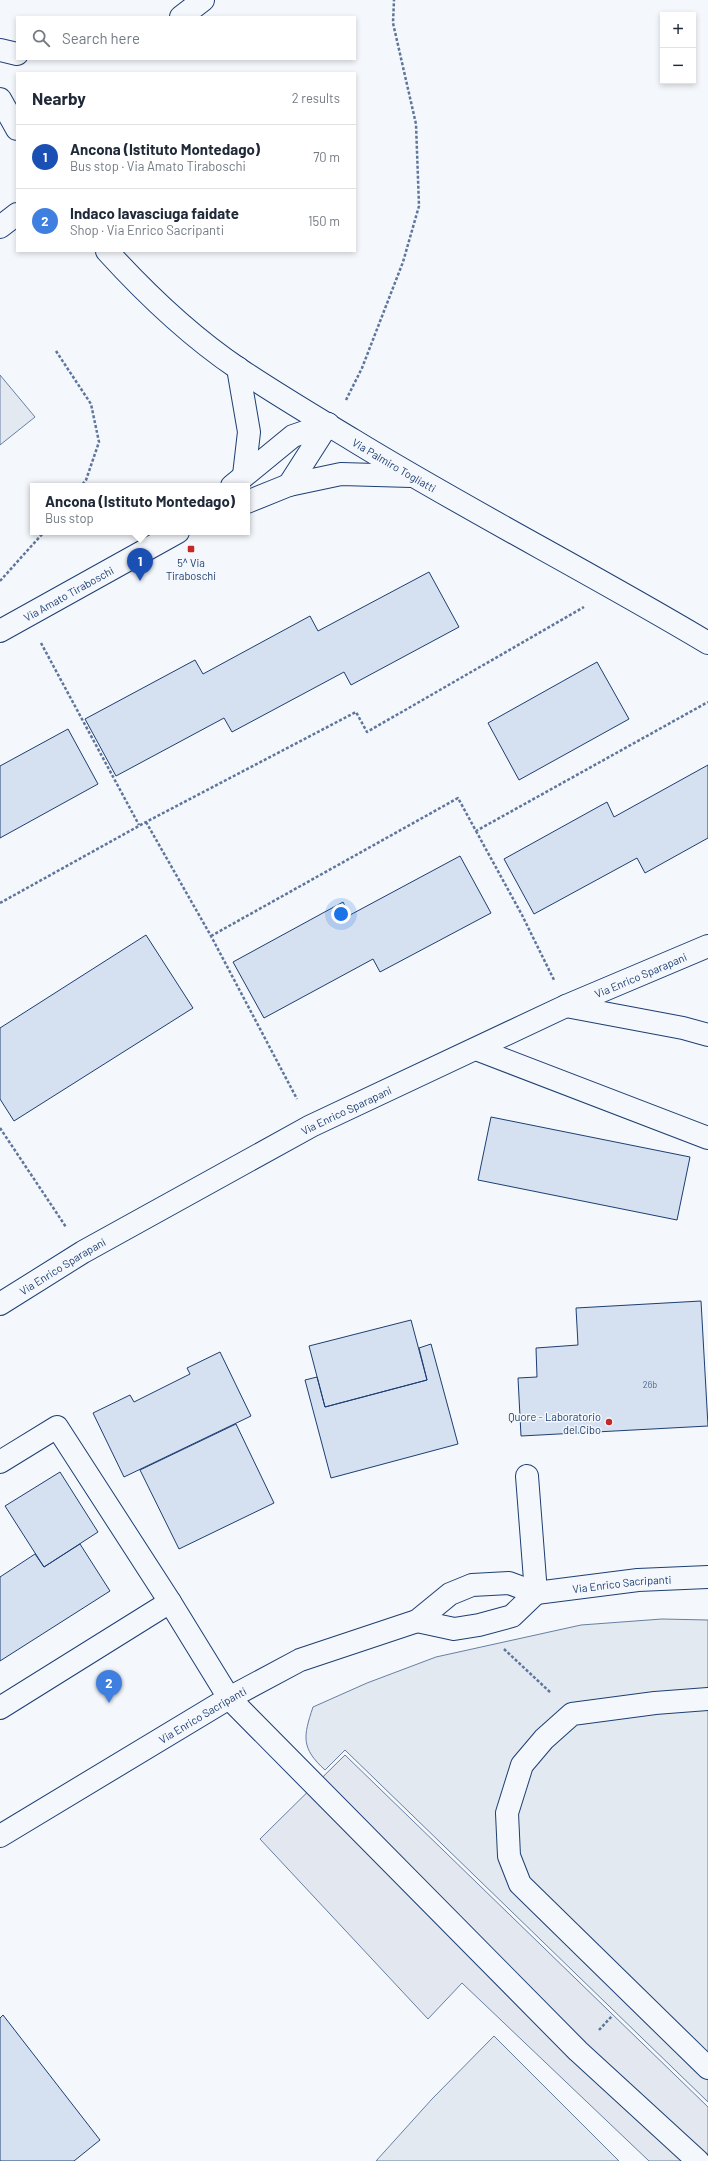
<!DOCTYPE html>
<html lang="en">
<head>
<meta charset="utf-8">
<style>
  body { margin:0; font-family:Barlow,sans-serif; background:#f6f6f7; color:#1f2937 }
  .controls { position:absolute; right:12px; top:12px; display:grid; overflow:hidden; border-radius:0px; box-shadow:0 2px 6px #0003 }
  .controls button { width:36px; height:36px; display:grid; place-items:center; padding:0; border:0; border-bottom:1px solid #e0e1e3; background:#fff; color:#1f2937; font:20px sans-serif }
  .you { position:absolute; left:341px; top:914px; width:14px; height:14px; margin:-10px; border:3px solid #fff; border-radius:50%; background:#1a73e8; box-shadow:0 0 0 6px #1a73e833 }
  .badge { display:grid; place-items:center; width:26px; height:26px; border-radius:50%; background:#ea580c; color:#fff; font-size:13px; font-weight:700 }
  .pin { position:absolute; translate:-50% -33px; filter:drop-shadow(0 1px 2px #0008) }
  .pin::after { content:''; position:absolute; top:21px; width:14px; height:12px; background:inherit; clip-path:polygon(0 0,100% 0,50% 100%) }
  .popup { position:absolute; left:30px; top:483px; width:220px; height:52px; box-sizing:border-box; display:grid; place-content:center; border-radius:0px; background:#fff; filter:drop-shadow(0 1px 3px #0005); font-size:13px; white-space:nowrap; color:#747a83 }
  .popup b { font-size:15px; color:#1f2937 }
  .popup::after { content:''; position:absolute; left:50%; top:100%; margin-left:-8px; border:8px solid transparent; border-top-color:#fff }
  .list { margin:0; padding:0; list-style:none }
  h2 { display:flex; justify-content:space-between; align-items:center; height:52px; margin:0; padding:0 16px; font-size:17px }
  h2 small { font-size:13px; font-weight:400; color:#747a83 }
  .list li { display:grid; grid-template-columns:26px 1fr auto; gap:12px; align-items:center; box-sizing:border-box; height:64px; padding:0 16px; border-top:1px solid #e0e1e3 }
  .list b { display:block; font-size:15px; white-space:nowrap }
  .list p { margin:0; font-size:13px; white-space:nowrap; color:#747a83 }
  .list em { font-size:13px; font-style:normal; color:#747a83 }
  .icon { flex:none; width:22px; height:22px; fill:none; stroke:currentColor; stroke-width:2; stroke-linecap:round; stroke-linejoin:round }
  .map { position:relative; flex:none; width:708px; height:2161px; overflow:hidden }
  .search { position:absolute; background:#fff; box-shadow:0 2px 6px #0003; left:16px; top:16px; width:340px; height:44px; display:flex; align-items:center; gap:10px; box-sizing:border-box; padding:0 14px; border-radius:0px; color:#747a83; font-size:15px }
  .panel { position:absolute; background:#fff; box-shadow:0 2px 6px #0003; left:16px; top:72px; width:340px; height:180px; border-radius:0px }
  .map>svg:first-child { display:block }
</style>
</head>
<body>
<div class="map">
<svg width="708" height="2161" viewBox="0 0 708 2161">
  <rect width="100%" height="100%" fill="#f4f7fb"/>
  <path fill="#e3e9f0" stroke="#687fa3" d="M0 375 35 417 0 445Z
    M662 1619 708 1620V2102L345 1750 325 1770C301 1748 303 1737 313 1707L367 1683 436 1657 581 1625Z
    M494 2036 619 2161H376L432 2099Z"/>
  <path fill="#e3e8f0" stroke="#687fa3" d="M345 1755 708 2107V2161H649L462 1983 428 2019 260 1839Z"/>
  <path fill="#d5e0f0" stroke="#1d3f73" d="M429 572 459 627 351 685 344 672 232 732 224 718 116 776 85 719 195 660 203 674 310 616 318 631Z
    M597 662 629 719 519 780 488 723Z
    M68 729 98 784 0 838V766Z
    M708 765V838L645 873 637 858 534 914 504 859 607 802 614 817Z
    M460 856 491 913 380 972 373 959 264 1018 233 962 343 902 350 915Z
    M146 935 193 1008 14 1121 0 1099V1028Z
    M491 1117 690 1157 677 1220 478 1180Z
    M701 1301 708 1426 521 1436 518 1378 537 1377 536 1348 578 1345 576 1308Z
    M411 1320 427 1380 325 1407 309 1346Z
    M431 1344 458 1444 331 1478 305 1380 317 1377 325 1407 427 1380 419 1348Z
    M220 1352 251 1416 124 1477 93 1413 130 1395 134 1402 190 1374 187 1368Z
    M236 1424 274 1503 179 1549 140 1470Z
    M60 1472 98 1532 44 1567 5 1506Z
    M80 1544 110 1591 0 1661V1577L35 1554 44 1567Z
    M3 2015 100 2140 74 2161H0V2018Z"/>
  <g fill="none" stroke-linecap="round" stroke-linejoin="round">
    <defs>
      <g id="minor">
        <path d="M181 17 203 0"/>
        <path d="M0 50 17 54"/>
        <path d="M0 99 17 129"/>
        <path d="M0 227 17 214"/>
        <path id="s1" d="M107 251C147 295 190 336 239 369 276 394 315 417 353 440 469 511 591 573 708 643"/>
        <path d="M238 368 249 432 244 475"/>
        <path d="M289 485 328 424"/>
        <path d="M232 486 293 436 328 424"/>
        <path d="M247 502 289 485 341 474 411 476"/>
        <path id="s2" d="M0 631 178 532"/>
        <path d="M566 1006 683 1028 708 1035"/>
        <path d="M476 1049 708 1138"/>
        <path id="s3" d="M0 1304 83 1252 311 1126 566 1006 708 946"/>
        <path d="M0 1462 57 1427 170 1602"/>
        <path d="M527 1476 536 1593"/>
        <path d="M417 1621 454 1629 479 1625 512 1616 536 1593"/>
        <path d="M708 1699 655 1703 572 1714 544 1739 522 1765 507 1813 509 1856 520 1884 708 2068"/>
        <path d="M0 1708 170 1602 229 1698 578 2051 698 2161"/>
        <path id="s4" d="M0 1836 229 1698 300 1660 417 1621 450 1594 472 1585 509 1583 536 1593 638 1580 708 1577"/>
      </g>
    </defs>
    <use href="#minor" stroke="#1d3f73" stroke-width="24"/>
    <path stroke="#5e769c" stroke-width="2.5" stroke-dasharray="3 2" stroke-linecap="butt" d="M56 351 91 404 99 442 86 480 81 486
      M346 400 362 368 403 262 419 206 416 124 393 23 394 0
      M0 581 44 532
      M41 643 139 825
      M146 822 211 936 297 1099
      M476 831 522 915 554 980
      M0 903 146 822 356 712 367 732 584 607
      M211 936 458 798 476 831 708 702
      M0 1128 66 1227
      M504 1649 551 1693
      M599 2030 612 2016"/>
    <use href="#minor" stroke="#f4f7fb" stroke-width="22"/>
  </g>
  <g fill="#c62828" stroke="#f4f7fb" stroke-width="1.5">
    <rect x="187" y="545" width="8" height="8" rx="2"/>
    <circle cx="609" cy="1422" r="4"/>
  </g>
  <g text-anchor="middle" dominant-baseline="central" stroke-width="3" stroke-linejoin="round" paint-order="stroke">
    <g font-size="9" fill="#4b6792">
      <text x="650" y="1384">26b</text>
    </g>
    <g font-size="11" fill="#1d3f73" stroke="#f4f7fb">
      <text stroke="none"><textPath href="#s1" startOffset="360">Via Palmiro Togliatti</textPath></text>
      <text stroke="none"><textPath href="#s2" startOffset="78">Via Amato Tiraboschi</textPath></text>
      <text stroke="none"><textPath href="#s3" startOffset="721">Via Enrico Sparapani</textPath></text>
      <text stroke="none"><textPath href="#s3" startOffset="397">Via Enrico Sparapani</textPath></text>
      <text stroke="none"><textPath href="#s3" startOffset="73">Via Enrico Sparapani</textPath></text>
      <text stroke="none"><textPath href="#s4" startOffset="690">Via Enrico Sacripanti</textPath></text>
      <text stroke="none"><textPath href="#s4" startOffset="236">Via Enrico Sacripanti</textPath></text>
    </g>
    <g font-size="11" fill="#1d3f73" stroke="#f4f7fb">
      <text x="191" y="562">5^ Via<tspan x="191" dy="13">Tiraboschi</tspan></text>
      <text x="601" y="1416" text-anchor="end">Quore - Laboratorio<tspan x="601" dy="13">del Cibo</tspan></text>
    </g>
  </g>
</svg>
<div class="controls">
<button>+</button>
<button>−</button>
</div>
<div class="you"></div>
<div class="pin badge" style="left:140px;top:581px;background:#1a4fb4">1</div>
<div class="popup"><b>Ancona (Istituto Montedago)</b>Bus stop</div>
<div class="pin badge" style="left:109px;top:1703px;background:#3f7fe0">2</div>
<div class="search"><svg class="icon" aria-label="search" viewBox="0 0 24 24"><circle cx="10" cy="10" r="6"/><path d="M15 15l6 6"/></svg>Search here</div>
<section class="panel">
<h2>Nearby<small>2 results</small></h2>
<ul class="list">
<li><span class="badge" style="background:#1a4fb4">1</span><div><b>Ancona (Istituto Montedago)</b><p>Bus stop · Via Amato Tiraboschi</p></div><em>70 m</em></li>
<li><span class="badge" style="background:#3f7fe0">2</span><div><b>Indaco lavasciuga faidate</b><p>Shop · Via Enrico Sacripanti</p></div><em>150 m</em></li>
</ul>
</section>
</div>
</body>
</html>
